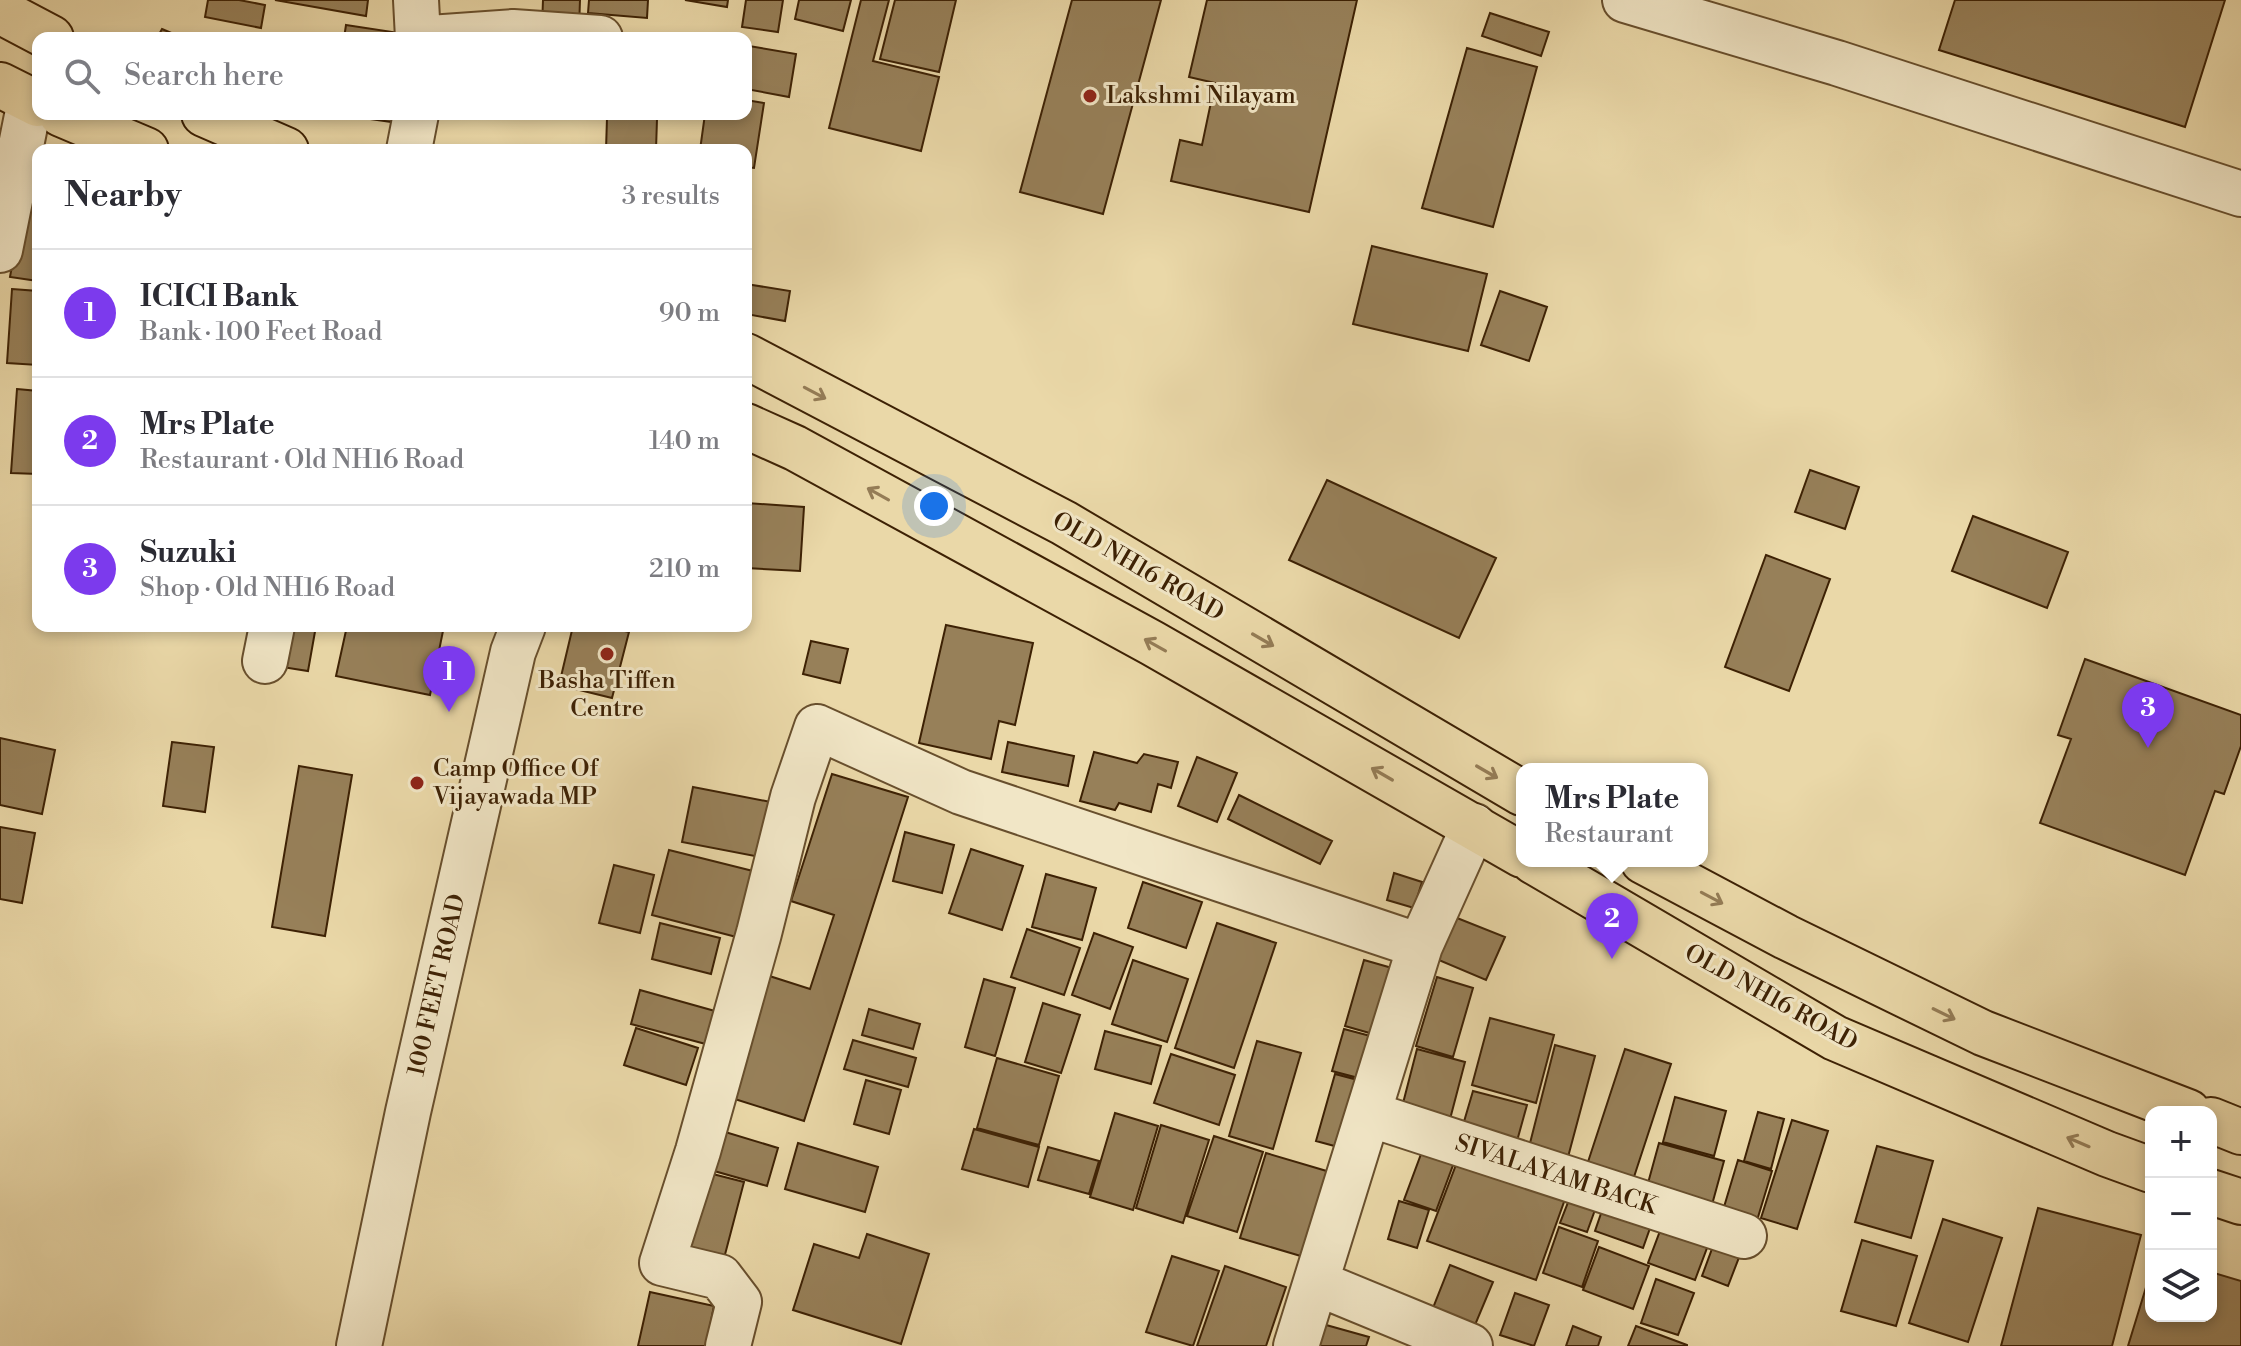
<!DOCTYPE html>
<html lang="en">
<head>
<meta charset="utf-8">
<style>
  body { margin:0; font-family:"Libre Bodoni",serif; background:#f7f7f7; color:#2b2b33 }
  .controls { position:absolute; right:24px; bottom:24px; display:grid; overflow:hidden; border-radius:16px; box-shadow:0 4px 12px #0003 }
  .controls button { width:72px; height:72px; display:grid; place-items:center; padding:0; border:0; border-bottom:2px solid #e1e1e2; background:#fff; color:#2b2b33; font:40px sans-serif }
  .you { position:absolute; left:934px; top:506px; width:28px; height:28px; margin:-20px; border:6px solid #fff; border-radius:50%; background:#1a73e8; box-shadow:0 0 0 12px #1a73e833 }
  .badge { display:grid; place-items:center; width:52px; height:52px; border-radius:50%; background:#7c3aed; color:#fff; font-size:26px; font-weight:700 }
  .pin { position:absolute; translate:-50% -66px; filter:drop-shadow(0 2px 4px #0008) }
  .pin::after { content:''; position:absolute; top:42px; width:28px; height:24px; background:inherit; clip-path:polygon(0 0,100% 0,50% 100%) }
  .popup { position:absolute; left:1516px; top:763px; width:192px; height:104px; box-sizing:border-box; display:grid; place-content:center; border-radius:16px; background:#fff; filter:drop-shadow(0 2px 6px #0005); font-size:26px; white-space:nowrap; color:#7c7c81 }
  .popup b { font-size:30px; color:#2b2b33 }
  .popup::after { content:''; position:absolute; left:50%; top:100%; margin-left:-16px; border:16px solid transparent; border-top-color:#fff }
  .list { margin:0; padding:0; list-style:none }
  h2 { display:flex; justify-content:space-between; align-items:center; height:104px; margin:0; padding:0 32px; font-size:34px }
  h2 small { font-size:26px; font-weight:400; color:#7c7c81 }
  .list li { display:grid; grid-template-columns:52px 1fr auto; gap:24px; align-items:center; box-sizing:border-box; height:128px; padding:0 32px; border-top:2px solid #e1e1e2 }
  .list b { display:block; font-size:30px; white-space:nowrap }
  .list p { margin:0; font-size:26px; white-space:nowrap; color:#7c7c81 }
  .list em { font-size:26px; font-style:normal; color:#7c7c81 }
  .icon { flex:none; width:44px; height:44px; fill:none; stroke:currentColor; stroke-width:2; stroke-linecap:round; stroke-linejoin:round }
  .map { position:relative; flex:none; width:2241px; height:1346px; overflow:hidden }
  .search { position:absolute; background:#fff; box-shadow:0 4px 12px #0003; left:32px; top:32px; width:720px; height:88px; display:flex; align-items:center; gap:20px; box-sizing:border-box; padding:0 28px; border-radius:16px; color:#7c7c81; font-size:30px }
  .panel { position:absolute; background:#fff; box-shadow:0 4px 12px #0003; left:32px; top:144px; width:720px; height:488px; border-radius:16px }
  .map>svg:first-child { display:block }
</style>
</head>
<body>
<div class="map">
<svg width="2241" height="1346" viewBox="0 0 2241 1346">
  <rect width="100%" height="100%" fill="#ead8a8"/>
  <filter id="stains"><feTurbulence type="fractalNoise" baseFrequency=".0025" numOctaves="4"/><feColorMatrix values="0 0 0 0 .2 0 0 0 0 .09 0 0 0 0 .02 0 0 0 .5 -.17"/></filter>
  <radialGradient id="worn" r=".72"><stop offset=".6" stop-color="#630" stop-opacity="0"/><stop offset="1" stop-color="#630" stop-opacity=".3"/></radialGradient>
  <path fill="#978059" stroke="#3d2104" stroke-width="2" d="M208 0H239L265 5 261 28 205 17Z
    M275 0H368L366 16Z
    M543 0H580L579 29 542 27Z
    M589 0H648L647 18 588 13Z
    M685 0H728L727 7Z
    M746 0H783L778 32 742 27Z
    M799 0H851L843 31 795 19Z
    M861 0H889L873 61 939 77 921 151 829 128Z
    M895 0H956L939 72 880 59Z
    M1072 0H1161L1103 214 1020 192Z
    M1207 0H1357L1309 212 1171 181 1180 140 1202 145 1215 83 1189 77Z
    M1955 0H2225L2185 127 1939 50Z
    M1490 13 1549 32 1541 56 1482 36Z
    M346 25 399 33 398 38H344Z
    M162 29 183 38H157Z
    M749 46 796 54 789 97 746 89Z
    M1467 48 1537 67 1493 227 1422 208Z
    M746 100 764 103 754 168 746 167V150H700L705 114H746Z
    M335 114H400L399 123Z
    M607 118 657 119 656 150H606Z
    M25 192 38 194V281L10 277Z
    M1372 246 1487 274 1468 351 1353 324Z
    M746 284 790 291 785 321 746 314Z
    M12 289 38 291V365L7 363Z
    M1500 291 1547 307 1529 361 1481 345Z
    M17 389 38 391V474L11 473Z
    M1810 470 1859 487 1845 529 1795 512Z
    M1327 480 1496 558 1459 638 1289 560Z
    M746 503 804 507 800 571 746 568Z
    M1973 516 2068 552 2047 608 1952 571Z
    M1766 555 1830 579 1789 691 1725 667Z
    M946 625 1033 643 1015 725 999 721 991 759 919 743Z
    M186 626H259V630Z
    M290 626H316L308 671 282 667Z
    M347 626H444L430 695 336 676Z
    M573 626H602L629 632 612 698 559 685Z
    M811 641 848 649 840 683 803 674Z
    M2085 659 2241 715V746L2224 794 2215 791 2185 875 2040 823 2071 739 2058 735Z
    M0 738 55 750 42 814 0 805Z
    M172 742 214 747 205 812 163 806Z
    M1008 742 1074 756 1068 786 1002 772Z
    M1094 752 1137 763 1144 754 1178 762 1171 788 1158 784 1151 812 1119 803 1115 810 1080 801Z
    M1197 757 1237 773 1217 822 1178 806Z
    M299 766 352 775 325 936 272 927Z
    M832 774 908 797 804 1121 719 1094 757 972 810 989 834 915 791 901Z
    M693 787 781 804 770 859 682 842Z
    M1239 795 1332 841 1320 864 1228 819Z
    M0 827 35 833 22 903 0 899Z
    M905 832 954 845 942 893 893 881Z
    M971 849 1023 866 1002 930 949 913Z
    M669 850 761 873 744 939 652 915Z
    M614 865 654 875 640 933 599 923Z
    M1394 873 1422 882 1414 908 1387 900Z
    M1046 874 1096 888 1082 940 1032 927Z
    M1143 882 1202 902 1186 948 1128 928Z
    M1452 916 1505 937 1486 980 1434 958Z
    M660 923 720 938 711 974 652 959Z
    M1217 923 1276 943 1234 1068 1175 1048Z
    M1027 929 1080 948 1064 995 1011 977Z
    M1094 933 1133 947 1110 1009 1072 995Z
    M1133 960 1188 979 1167 1042 1112 1024Z
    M1364 960 1399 970 1380 1036 1345 1026Z
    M1437 977 1473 988 1453 1057 1416 1046Z
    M984 979 1015 988 995 1056 965 1047Z
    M640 990 722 1013 713 1046 631 1024Z
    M1043 1003 1080 1015 1061 1073 1025 1062Z
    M869 1009 920 1024 913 1049 862 1035Z
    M1490 1018 1554 1035 1536 1103 1472 1085Z
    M636 1028 698 1048 686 1085 624 1065Z
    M1344 1029 1378 1038 1366 1080 1332 1071Z
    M1105 1031 1161 1046 1151 1084 1095 1069Z
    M853 1040 916 1058 908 1087 844 1069Z
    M1257 1041 1301 1053 1273 1149 1229 1136Z
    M1555 1045 1595 1056 1568 1157 1529 1147Z
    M1417 1049 1465 1062 1449 1123 1401 1111Z
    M1625 1049 1671 1064 1631 1186 1585 1171Z
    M1171 1054 1235 1075 1219 1125 1154 1103Z
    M997 1058 1059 1076 1039 1145 977 1128Z
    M1335 1074 1373 1084 1353 1151 1316 1141Z
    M866 1080 901 1090 889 1134 854 1124Z
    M1473 1091 1527 1105 1517 1141 1463 1125Z
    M1675 1097 1726 1111 1714 1156 1663 1142Z
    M1758 1112 1784 1119 1771 1169 1744 1161Z
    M1115 1113 1158 1126 1133 1210 1090 1197Z
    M1792 1120 1828 1131 1797 1229 1761 1218Z
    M1161 1125 1209 1140 1183 1223 1136 1208Z
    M712 1128 778 1148 767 1186 700 1167Z
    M974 1129 1039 1147 1028 1187 962 1169Z
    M1214 1136 1263 1152 1237 1232 1187 1216Z
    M1427 1138 1459 1149 1436 1211 1404 1200Z
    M798 1143 878 1167 865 1212 785 1189Z
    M1659 1143 1724 1161 1710 1212 1645 1194Z
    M1877 1146 1933 1161 1911 1238 1855 1222Z
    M1048 1147 1099 1161 1089 1194 1038 1180Z
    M1462 1149 1569 1188 1536 1280 1427 1241Z
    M1266 1153 1330 1172 1304 1257 1240 1238Z
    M1738 1160 1772 1171 1755 1227 1721 1217Z
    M701 1171 744 1182 722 1266 680 1255Z
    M1574 1187 1600 1196 1587 1232 1560 1223Z
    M1607 1196 1655 1214 1643 1248 1595 1231Z
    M1399 1201 1429 1210 1417 1248 1388 1239Z
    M2038 1208 2141 1235 2112 1346H2001Z
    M1666 1215 1713 1232 1695 1280 1648 1263Z
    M1943 1219 2002 1238 1968 1342 1909 1323Z
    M1559 1227 1598 1241 1582 1287 1543 1273Z
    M867 1234 929 1254 901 1344 793 1310 814 1244 859 1258Z
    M1716 1238 1743 1247 1728 1286 1702 1276Z
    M1862 1240 1917 1256 1896 1326 1841 1311Z
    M1599 1247 1649 1266 1633 1309 1583 1290Z
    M1172 1256 1219 1271 1193 1346 1146 1332Z
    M1450 1265 1493 1282 1475 1325 1433 1308Z
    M1225 1266 1286 1287 1266 1346H1197Z
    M2151 1271V1316H2211V1272L2241 1281V1346H2128Z
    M1656 1279 1694 1293 1678 1335 1641 1323Z
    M650 1292 714 1306 706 1346H638Z
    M1515 1293 1549 1305 1534 1346 1500 1335Z
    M1319 1323 1369 1337 1366 1346H1313Z
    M1573 1326 1601 1337 1598 1346H1566Z
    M1636 1326 1687 1345V1346H1628Z"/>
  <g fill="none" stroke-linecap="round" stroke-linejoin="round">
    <defs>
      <path id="minor" d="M416 0 418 38
        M1625 0 1837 63 2241 194
        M430 38 513 32 600 38
        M409 150 416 114
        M0 250 30 101
        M265 661 272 626
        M1369 1114 1744 1236
        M1317 1283 1470 1346
        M359 1346 408 1112 513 652 523 626
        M728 1346 739 1302 720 1277 662 1263 698 1151 759 933 793 797 817 727 961 792 1420 946
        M1296 1346 1420 946 1474 826"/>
      <path id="major" d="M0 11 51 38
        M0 85 38 104
        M61 114 146 150
        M204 114 286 150
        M746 356 1064 523 1522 793
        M746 426 795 448 1152 643 1522 855
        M1533 861 1835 1038 2107 1154 2151 1170
        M1643 861 1786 937 1983 1033 2188 1112
        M2211 1120 2241 1132
        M2211 1192 2241 1202"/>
    </defs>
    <use href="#minor" stroke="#684f2d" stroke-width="48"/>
    <use href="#major" stroke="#3d2104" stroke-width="48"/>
    <use href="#minor" stroke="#f1e6c6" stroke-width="44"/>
    <use href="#major" stroke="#ead8a8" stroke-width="44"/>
  </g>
  <defs><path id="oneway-shaft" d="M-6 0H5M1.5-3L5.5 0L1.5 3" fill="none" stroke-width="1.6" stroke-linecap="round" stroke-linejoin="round" transform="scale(2)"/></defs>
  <g stroke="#947c56">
    <use href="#oneway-shaft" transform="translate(815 393) rotate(28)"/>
    <use href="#oneway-shaft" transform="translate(878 494) rotate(-151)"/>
    <use href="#oneway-shaft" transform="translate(1263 640) rotate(30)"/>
    <use href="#oneway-shaft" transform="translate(1155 645) rotate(-151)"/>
    <use href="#oneway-shaft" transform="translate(1487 772) rotate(30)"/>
    <use href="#oneway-shaft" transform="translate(1382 774) rotate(-150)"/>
    <use href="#oneway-shaft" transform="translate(1712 898) rotate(28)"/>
    <use href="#oneway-shaft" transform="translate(1944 1014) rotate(26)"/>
    <use href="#oneway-shaft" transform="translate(2078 1142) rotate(-157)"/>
  </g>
  <g fill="#8f2418" stroke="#f1e6c6" stroke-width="3">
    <circle cx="1090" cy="96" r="8"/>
    <circle cx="607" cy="654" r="8"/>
    <circle cx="417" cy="783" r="8"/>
  </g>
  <g text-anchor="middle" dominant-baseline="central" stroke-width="6" stroke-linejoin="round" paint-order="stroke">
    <g font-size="24" fill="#3d2104" stroke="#f1e6c6" text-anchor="start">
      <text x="1106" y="96">Lakshmi Nilayam</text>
      <text x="607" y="681" text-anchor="middle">Basha Tiffen<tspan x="607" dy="28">Centre</tspan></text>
      <text x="433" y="769">Camp Office Of<tspan x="433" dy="28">Vijayawada MP</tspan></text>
    </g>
    <g font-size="24" fill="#3d2104" stroke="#f1e6c6">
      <text transform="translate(1138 567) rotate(30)">OLD NH16 ROAD</text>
      <text transform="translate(437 985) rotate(-77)">100 FEET ROAD</text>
      <text transform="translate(1771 998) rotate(29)">OLD NH16 ROAD</text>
      <text transform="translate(1556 1175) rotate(18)">SIVALAYAM BACK</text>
    </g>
  </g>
  <rect width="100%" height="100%" filter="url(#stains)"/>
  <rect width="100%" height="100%" fill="url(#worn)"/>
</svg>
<div class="controls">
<button>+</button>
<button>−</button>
<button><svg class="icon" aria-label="layers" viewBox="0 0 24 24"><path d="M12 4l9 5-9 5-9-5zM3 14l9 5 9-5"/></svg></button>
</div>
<div class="you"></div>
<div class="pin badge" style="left:449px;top:712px">1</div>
<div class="pin badge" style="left:1612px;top:959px">2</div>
<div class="popup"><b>Mrs Plate</b>Restaurant</div>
<div class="pin badge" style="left:2148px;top:748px">3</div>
<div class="search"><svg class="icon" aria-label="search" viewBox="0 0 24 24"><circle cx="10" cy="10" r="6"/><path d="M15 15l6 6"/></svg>Search here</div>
<section class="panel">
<h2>Nearby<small>3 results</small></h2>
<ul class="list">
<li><span class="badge">1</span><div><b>ICICI Bank</b><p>Bank · 100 Feet Road</p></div><em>90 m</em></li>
<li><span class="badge">2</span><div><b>Mrs Plate</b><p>Restaurant · Old NH16 Road</p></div><em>140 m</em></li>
<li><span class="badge">3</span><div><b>Suzuki</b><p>Shop · Old NH16 Road</p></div><em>210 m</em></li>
</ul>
</section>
</div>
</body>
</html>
